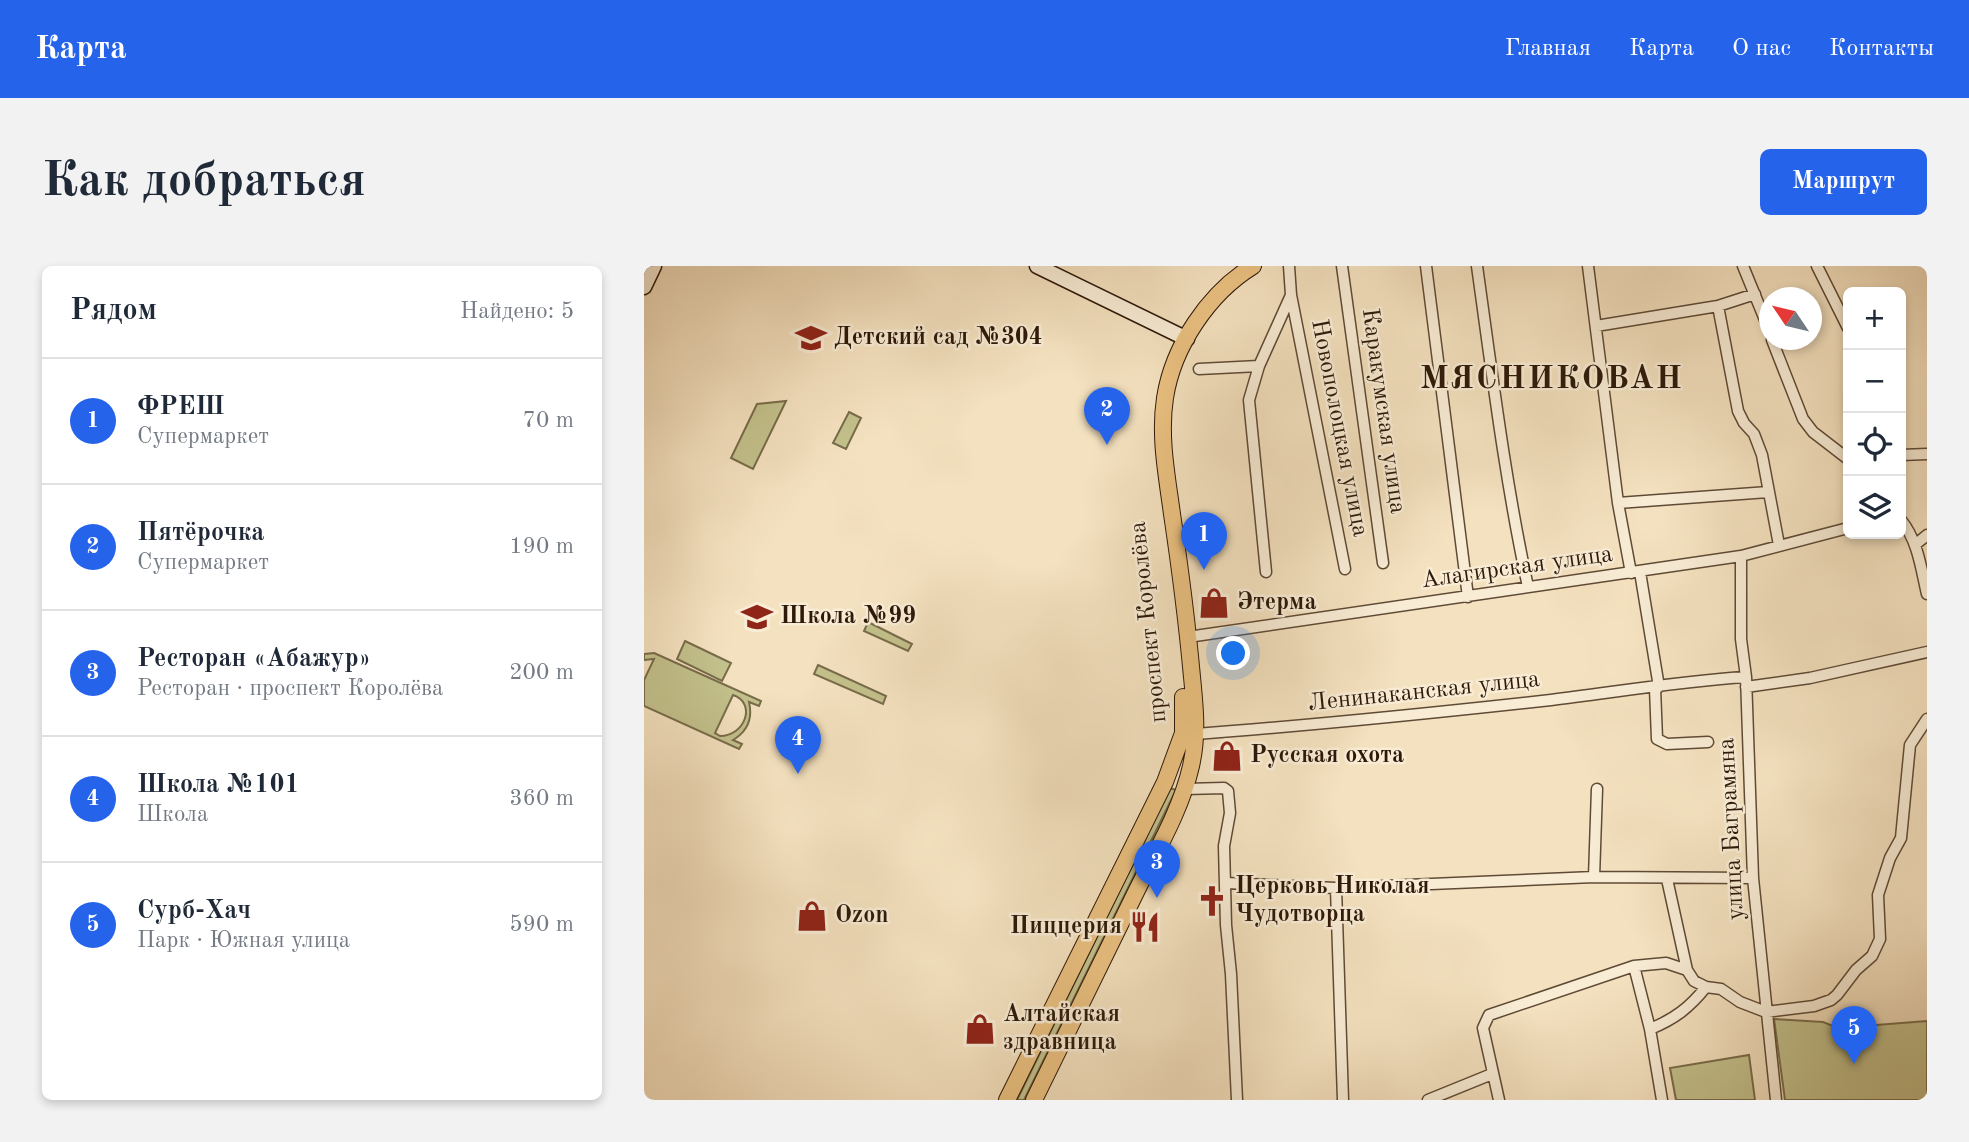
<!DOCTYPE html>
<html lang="ru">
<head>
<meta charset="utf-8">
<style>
  body { margin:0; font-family:"Old Standard TT",serif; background:#f2f2f3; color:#1f2937 }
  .controls { position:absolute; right:21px; top:21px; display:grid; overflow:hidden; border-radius:10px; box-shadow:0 4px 10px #0003 }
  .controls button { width:63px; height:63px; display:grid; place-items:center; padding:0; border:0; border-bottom:2px solid #e0e1e3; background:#fff; color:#1f2937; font:35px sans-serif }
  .compass { position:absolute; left:1115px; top:21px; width:63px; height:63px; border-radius:50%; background:#fff; box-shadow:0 4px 10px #0003; rotate:305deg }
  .you { position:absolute; left:590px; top:388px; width:24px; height:24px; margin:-18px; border:5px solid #fff; border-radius:50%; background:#1a73e8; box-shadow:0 0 0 10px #1a73e833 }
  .badge { display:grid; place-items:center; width:46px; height:46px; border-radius:50%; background:#2563eb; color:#fff; font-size:23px; font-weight:700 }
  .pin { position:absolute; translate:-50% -58px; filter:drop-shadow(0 2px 4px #0008) }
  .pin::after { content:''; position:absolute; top:37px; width:24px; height:21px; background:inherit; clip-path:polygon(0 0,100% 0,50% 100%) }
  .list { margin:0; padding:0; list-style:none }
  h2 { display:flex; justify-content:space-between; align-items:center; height:91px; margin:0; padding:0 28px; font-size:30px }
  h2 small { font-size:23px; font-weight:400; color:#747a83 }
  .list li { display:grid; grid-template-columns:46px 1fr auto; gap:21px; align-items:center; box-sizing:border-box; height:126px; padding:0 28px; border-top:2px solid #e0e1e3 }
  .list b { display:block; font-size:26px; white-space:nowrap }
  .list p { margin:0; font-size:23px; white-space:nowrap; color:#747a83 }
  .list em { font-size:23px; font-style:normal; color:#747a83 }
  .icon { flex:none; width:38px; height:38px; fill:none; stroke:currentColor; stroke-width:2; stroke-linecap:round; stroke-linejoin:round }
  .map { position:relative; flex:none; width:1283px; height:834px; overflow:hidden; border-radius:10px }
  header { display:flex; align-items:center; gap:42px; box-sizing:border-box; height:98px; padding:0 35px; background:#2563eb; color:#fff }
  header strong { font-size:33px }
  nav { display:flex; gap:38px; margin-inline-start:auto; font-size:24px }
  .intro { display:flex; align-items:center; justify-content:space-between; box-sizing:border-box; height:168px; padding:0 42px }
  h1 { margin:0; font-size:49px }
  .button { padding:18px 32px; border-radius:10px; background:#2563eb; color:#fff; font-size:24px; font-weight:700 }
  main { display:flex; gap:42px; padding:0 42px }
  aside { flex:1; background:#fff; border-radius:10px; box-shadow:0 4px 10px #0003 }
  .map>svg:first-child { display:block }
</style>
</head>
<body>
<header>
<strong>Карта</strong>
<nav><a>Главная</a><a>Карта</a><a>О нас</a><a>Контакты</a></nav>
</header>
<div class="intro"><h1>Как добраться</h1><a class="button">Маршрут</a></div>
<main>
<aside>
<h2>Рядом<small>Найдено: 5</small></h2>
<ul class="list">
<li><span class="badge">1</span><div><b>ФРЕШ</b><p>Супермаркет</p></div><em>70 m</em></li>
<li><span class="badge">2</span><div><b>Пятёрочка</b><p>Супермаркет</p></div><em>190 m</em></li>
<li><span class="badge">3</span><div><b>Ресторан «Абажур»</b><p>Ресторан · проспект Королёва</p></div><em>200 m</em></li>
<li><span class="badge">4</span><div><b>Школа №101</b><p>Школа</p></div><em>360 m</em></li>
<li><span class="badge">5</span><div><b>Сурб-Хач</b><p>Парк · Южная улица</p></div><em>590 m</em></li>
</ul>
</aside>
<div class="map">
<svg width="1283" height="834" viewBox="0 0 1283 834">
  <rect width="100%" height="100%" fill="#f4e1bf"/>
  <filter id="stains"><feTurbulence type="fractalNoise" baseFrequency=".00286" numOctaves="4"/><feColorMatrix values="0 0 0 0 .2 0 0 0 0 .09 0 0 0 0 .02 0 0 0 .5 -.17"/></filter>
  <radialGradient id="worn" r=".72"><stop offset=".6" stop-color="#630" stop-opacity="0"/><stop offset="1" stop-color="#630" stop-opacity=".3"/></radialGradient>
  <path fill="#c3c18c" stroke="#786c4a" stroke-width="2" fill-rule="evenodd" d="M142 135 109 203 87 192 113 138Z
    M205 146 217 152 202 183 189 177Z
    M224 356 268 378 264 385 220 365Z
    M41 375 87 397 78 415 33 393Z
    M10 387 117 435 115 440 105 436C109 453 104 465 89 474L98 478 95 483 0 440V414L10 393 0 394V388ZM89 429C113 437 101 470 76 470L71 467Z
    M174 399 242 430 239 438 170 408Z
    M526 522 532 524 380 834H373Z
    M1130 753 1179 756 1194 762 1283 755V834H1141Z
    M1105 789 1111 834H1032L1026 802Z"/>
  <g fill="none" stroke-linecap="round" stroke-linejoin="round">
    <defs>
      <path id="minor" d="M645 0 647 29 701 303
        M698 0 739 297
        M782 0 824 331
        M833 0C848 107 861 214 884 321
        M944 0 974 237 987 307
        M1099 0 1126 66
        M1173 0 1204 62
        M1074 40 1094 145 1100 157 1110 168 1118 189 1135 279
        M952 60 1074 40 1111 28
        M1128 74 1159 153 1169 166 1204 193
        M555 103 615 100
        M1257 189 1283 188
        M974 237 1124 226
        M1257 254C1274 275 1277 302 1283 328
        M1272 278 1283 269
        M1097 290V373L1102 411 1109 612 1132 834
        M622 306 605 134 615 100 647 29
        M996 306 1015 421
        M544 371 1097 290 1204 262
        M1102 421 1166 412 1283 386
        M1011 422 1013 473 1023 478 1064 476
        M552 468C671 459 789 447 907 434 972 426 1037 415 1102 411
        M541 523 580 522 584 525 586 547 580 580 582 659 587 708 593 834
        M950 611 953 523
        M1023 613 1043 704 1050 715 1062 721 1077 723 1096 736 1122 746 1170 740 1187 734 1193 729 1212 704 1228 690 1236 673 1234 629 1246 592 1257 572 1266 479 1283 453
        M582 617 692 622 950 611 1109 612
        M692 622 699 834
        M990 700 1006 763 1018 834
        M1006 763C1031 753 1046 741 1062 721
        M784 834 848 808
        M855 834 839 762 845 749 990 700 1022 697 1043 704"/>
      <path id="secondary" d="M393 0 543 73
        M0 21 10 0"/>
      <path id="primary" d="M363 834 521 516 539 467V431
        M390 834C423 766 456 698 490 630 510 589 537 545 547 500 554 470 551 441 548 411 543 356 536 302 528 248 523 210 515 171 521 132 529 80 565 27 609 0"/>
    </defs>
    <use href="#minor" stroke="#5f4a36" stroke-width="13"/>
    <use href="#secondary" stroke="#2d1809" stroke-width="17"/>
    <use href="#primary" stroke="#2d1809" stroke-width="18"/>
    <use href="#minor" stroke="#f8ecd5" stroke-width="10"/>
    <use href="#secondary" stroke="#f8ecd5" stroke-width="14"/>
    <use href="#primary" stroke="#eac080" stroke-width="16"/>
  </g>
  <defs>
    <symbol id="school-bare" viewBox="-9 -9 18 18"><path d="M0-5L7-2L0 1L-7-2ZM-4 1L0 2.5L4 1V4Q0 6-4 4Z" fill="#8f2418" stroke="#f8ecd5" stroke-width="2.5" paint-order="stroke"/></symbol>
    <symbol id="shop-bare" viewBox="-9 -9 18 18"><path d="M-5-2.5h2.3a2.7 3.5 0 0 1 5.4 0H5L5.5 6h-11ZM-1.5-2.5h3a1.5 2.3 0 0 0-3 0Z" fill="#8f2418" stroke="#f8ecd5" stroke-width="2.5" paint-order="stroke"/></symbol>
    <symbol id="church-bare" viewBox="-9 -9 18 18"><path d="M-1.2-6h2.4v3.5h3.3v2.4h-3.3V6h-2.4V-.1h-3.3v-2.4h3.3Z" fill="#8f2418" stroke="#f8ecd5" stroke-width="2.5" paint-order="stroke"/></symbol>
    <symbol id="restaurant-bare" viewBox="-9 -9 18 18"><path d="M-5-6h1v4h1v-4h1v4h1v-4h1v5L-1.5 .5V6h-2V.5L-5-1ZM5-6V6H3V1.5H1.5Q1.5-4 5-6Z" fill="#8f2418" stroke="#f8ecd5" stroke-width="2.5" paint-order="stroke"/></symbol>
  </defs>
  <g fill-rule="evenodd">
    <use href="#school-bare" x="145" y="50" width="44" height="44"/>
    <use href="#shop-bare" x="548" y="315" width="44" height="44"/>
    <use href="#school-bare" x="91" y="329" width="44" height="44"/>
    <use href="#shop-bare" x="561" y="468" width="44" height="44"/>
    <use href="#church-bare" x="546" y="613" width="44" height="44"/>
    <use href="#shop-bare" x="146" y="628" width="44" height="44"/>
    <use href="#restaurant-bare" x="479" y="639" width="44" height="44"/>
    <use href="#shop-bare" x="314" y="741" width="44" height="44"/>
  </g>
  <g text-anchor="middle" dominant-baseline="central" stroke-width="5" stroke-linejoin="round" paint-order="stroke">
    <g font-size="24" font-weight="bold" fill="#2d1809" stroke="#f8ecd5" text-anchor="start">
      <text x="190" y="72">Детский сад №304</text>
      <text x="593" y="337">Этерма</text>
      <text x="136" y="351">Школа №99</text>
      <text x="606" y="490">Русская охота</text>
      <text x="591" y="621">Церковь Николая<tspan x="591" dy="28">Чудотворца</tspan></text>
      <text x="191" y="650">Ozon</text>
      <text x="478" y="661" text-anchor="end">Пиццерия</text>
      <text x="359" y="749">Алтайская<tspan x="359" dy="28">здравница</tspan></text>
    </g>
    <g font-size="24" fill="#2d1809" stroke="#f8ecd5">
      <text transform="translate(739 145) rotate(82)">Каракумская улица</text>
      <text transform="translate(695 162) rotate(79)">Новополоцкая улица</text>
      <text transform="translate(873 302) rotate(-8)">Алагирская улица</text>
      <text transform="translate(505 356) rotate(-96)">проспект Королёва</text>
      <text transform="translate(780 426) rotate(-6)">Ленинаканская улица</text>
      <text transform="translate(1088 563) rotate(-93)">улица Баграмяна</text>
    </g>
    <g font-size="32" font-weight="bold" letter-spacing="2" fill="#2d1809" stroke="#f8ecd5">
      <text x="908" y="114">МЯСНИКОВАН</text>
    </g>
  </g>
  <rect width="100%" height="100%" filter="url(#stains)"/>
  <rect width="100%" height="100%" fill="url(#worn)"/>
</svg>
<div class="controls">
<button>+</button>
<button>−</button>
<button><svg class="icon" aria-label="locate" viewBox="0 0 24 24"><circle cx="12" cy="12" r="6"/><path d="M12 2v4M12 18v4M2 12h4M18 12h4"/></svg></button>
<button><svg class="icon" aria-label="layers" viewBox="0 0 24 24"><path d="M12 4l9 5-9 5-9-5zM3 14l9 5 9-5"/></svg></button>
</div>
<svg class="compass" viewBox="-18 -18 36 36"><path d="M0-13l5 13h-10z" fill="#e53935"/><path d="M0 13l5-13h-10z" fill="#747a83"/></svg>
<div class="you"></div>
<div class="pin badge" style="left:560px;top:304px">1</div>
<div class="pin badge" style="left:463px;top:179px">2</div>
<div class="pin badge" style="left:513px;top:632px">3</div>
<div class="pin badge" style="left:154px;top:508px">4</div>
<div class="pin badge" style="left:1210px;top:798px">5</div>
</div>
</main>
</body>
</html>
